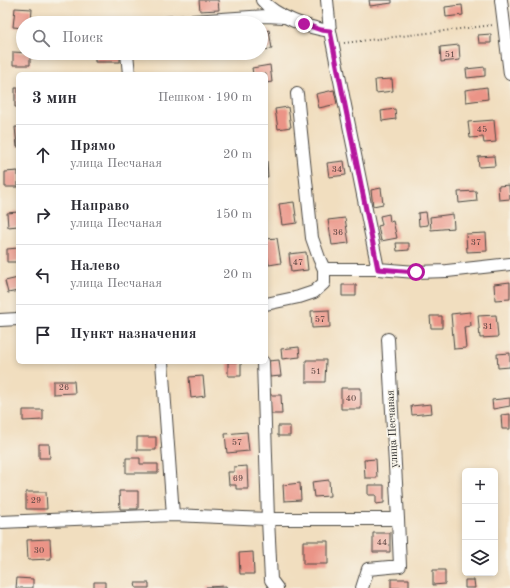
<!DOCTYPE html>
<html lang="ru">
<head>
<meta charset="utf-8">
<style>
  body { margin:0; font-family:"Old Standard TT",serif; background:#f7f7f7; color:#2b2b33 }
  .controls { position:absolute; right:12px; bottom:12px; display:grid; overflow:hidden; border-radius:6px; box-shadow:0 2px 6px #0003 }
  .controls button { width:36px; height:36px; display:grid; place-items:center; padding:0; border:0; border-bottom:1px solid #e1e1e2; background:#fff; color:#2b2b33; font:20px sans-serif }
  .stop { position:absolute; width:12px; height:12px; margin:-9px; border:3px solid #b5179e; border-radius:50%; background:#fff }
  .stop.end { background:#b5179e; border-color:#fff; box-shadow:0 1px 4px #0008 }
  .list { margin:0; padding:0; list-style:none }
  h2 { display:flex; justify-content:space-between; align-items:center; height:52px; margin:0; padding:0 16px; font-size:17px }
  h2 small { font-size:13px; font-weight:400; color:#7c7c81 }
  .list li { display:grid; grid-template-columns:26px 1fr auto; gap:12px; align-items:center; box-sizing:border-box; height:60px; padding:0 16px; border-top:1px solid #e1e1e2 }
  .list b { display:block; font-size:15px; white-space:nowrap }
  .list p { margin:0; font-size:13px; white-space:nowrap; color:#7c7c81 }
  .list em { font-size:13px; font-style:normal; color:#7c7c81 }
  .icon { flex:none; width:22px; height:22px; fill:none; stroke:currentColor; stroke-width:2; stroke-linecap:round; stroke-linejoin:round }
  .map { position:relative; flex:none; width:510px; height:588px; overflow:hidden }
  .search { position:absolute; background:#fff; box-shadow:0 2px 6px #0003; left:16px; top:16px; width:252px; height:44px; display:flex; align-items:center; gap:10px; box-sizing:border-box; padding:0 14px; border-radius:22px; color:#7c7c81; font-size:15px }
  .panel { position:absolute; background:#fff; box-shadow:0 2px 6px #0003; left:16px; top:72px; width:252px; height:292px; border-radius:6px }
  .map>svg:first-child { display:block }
</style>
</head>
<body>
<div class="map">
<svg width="510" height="588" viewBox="0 0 510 588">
  <rect width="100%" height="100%" fill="#f7f3e8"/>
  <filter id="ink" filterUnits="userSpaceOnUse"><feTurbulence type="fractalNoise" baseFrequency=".025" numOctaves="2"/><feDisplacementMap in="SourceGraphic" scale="8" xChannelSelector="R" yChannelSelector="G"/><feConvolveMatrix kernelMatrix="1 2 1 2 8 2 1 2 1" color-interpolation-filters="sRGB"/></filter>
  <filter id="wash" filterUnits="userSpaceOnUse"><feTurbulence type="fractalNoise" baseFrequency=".012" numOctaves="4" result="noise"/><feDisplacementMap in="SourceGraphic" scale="16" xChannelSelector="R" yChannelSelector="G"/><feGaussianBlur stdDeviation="0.9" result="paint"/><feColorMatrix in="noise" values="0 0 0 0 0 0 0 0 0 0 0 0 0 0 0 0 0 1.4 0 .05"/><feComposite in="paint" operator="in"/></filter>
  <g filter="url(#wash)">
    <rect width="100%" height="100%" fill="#f1debf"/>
    <g id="blocks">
      <path fill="#eb9487" d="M199 0H218L219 10 200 11Z
        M369 0H392V3L370 6Z
        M462 5 463 15 446 17 445 7Z
        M15 8 32 9 31 23H23V28L13 27Z
        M269 30 272 49 261 50V32Z
        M491 34V43H479L478 35Z
        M459 45 460 60 441 62 440 47Z
        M13 52 30 53V65H13Z
        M95 53H120V62H95Z
        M270 65 272 82 266 83V74H253L252 68Z
        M485 67V76L467 78 466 69Z
        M392 79 393 91 376 93 375 80Z
        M487 87 488 99 466 102 465 90Z
        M15 88H18V107H15Z
        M334 90 337 104 319 108 316 94Z
        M288 107 291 127 278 129 275 109Z
        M395 109 396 119 382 121 381 111Z
        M494 120 496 142 484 143 483 137 470 138 468 122Z
        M15 127H18V147H17Z
        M494 156 495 166 479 167 478 157Z
        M266 161H267L268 177H266Z
        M344 161 346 175 329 177 327 163Z
        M18 171V187H5V172Z
        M509 185 510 199 499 200 498 186Z
        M381 188 383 204 373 206 371 190Z
        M476 191 477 201 459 203 458 192Z
        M294 202 297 223 282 225 279 204Z
        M18 212V226L8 227 7 213Z
        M426 212 428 225 419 226 418 213Z
        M389 214 390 222 393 221 397 238 381 241 378 226 382 225 380 216Z
        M453 214 454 228 431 230 430 217Z
        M345 218 349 243 332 245 328 220Z
        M486 233 487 251 467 252 466 234Z
        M277 238 281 263 269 265 266 249V239Z
        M396 243H409V250L397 251Z
        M18 248V262H7V249Z
        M306 252 308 270 291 272 289 254Z
        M18 278V291L8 293 5 281Z
        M510 282V299L495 300 494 284Z
        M342 285H356V296H342Z
        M329 310 330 327 312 328 311 311Z
        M470 312 471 326 464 327 466 348 454 349 451 314Z
        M496 315 498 337 480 338 478 316Z
        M430 316H442V328H431Z
        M299 347 300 357 282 359 281 349Z
        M510 353V367L498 368 497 354Z
        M279 360 281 376 270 377 268 361Z
        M306 360H326L325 382H306Z
        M228 362H241V376H228Z
        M203 376 205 396 191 398 189 377Z
        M53 381H74L75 393 53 394Z
        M341 388H361V409H341Z
        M270 395H281L282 414H271Z
        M510 398V406L493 409 492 400Z
        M431 404 432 413 412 415 411 406Z
        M23 410H43V420L23 421Z
        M510 414V429H502L501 415Z
        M278 426H290V436H278Z
        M247 432 249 451 227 453 225 434Z
        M137 437H156V450H137Z
        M39 444H49L50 458H39Z
        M126 458H140V464H158V473H126Z
        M376 459 377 478H365L364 460Z
        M247 466 248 489H236V485H229L228 472H234V467Z
        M329 480 330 496 314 497 312 482Z
        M300 483 301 500 284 501 283 485Z
        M368 485H384V503L376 504V495H368Z
        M119 491H138V509H120Z
        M26 492H46L47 509H26Z
        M373 533H390V552H373Z
        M50 539 51 559 28 560 27 540Z
        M303 541H328V564H303Z
        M253 552 254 574H240L239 553Z
        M433 570H445V584L433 585Z
        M17 578 33 579V588H16Z
        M391 579H409V588H391Z
        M465 580H474L475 588H465Z
        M94 582H105V588H94Z
        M135 583H149V588H136Z
        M226 586 227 588H206V587Z"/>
    </g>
  </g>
  <g filter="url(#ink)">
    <use href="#blocks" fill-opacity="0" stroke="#494641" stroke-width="1"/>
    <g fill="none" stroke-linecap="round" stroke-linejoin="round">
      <defs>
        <path id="minor" d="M262 0C276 17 309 28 330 31L378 269 416 272 447 271 510 264
          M327 0 330 31
          M501 0 510 74
          M165 23 266 16 284 17
          M127 53 129 74
          M297 94 312 238 319 258 324 269
          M266 304 299 297 314 292 324 283V269H378
          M0 320 18 319
          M388 339 398 519
          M173 515 268 519 263 362
          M0 522 173 515 162 362
          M277 588 271 580 268 519H398L400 566 368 569 362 588"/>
      </defs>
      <use href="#minor" stroke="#494641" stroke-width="14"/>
      <path stroke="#494641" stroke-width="2" stroke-dasharray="1 3" stroke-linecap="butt" d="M344 43 493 25"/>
      <use href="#minor" stroke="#fff" stroke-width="12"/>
    </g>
  </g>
  <g fill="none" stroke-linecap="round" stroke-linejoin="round" filter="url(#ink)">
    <path stroke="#b5179e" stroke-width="5" d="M304 24 321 30 330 31 378 269 416 272"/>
  </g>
  <g text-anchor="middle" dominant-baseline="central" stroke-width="3" stroke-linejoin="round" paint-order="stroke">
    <g font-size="9" fill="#5b4542">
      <text x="450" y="54">51</text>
      <text x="482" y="129">45</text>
      <text x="337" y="169">34</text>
      <text x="338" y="232">36</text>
      <text x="476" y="242">37</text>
      <text x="298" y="262">47</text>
      <text x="320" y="319">57</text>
      <text x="488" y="326">31</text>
      <text x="316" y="371">51</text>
      <text x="64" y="387">26</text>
      <text x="351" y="398">40</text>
      <text x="237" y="442">57</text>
      <text x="238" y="478">69</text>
      <text x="36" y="500">29</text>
      <text x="382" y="542">44</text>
      <text x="39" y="550">30</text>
    </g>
    <g font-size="11" fill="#2b2b2b" stroke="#f7f3e8">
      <text transform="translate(393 429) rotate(-93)">улица Песчаная</text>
    </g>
  </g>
</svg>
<div class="controls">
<button>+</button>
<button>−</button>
<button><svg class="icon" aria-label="layers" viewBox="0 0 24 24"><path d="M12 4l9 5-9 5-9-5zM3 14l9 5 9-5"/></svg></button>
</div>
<div class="stop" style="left:416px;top:272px"></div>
<div class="stop end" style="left:304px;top:24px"></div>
<div class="search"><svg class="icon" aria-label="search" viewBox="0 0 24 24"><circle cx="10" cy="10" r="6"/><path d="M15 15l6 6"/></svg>Поиск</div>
<section class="panel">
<h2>3 мин<small>Пешком · 190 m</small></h2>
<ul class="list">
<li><svg class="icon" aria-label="ahead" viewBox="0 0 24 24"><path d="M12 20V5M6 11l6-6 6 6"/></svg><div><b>Прямо</b><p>улица Песчаная</p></div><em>20 m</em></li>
<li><svg class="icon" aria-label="right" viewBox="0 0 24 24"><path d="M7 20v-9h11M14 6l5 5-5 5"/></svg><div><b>Направо</b><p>улица Песчаная</p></div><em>150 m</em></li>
<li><svg class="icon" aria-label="left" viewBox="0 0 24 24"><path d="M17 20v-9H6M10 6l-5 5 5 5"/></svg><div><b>Налево</b><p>улица Песчаная</p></div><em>20 m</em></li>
<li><svg class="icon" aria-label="arrive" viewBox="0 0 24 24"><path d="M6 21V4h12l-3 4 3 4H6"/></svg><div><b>Пункт назначения</b></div></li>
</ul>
</section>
</div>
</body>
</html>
